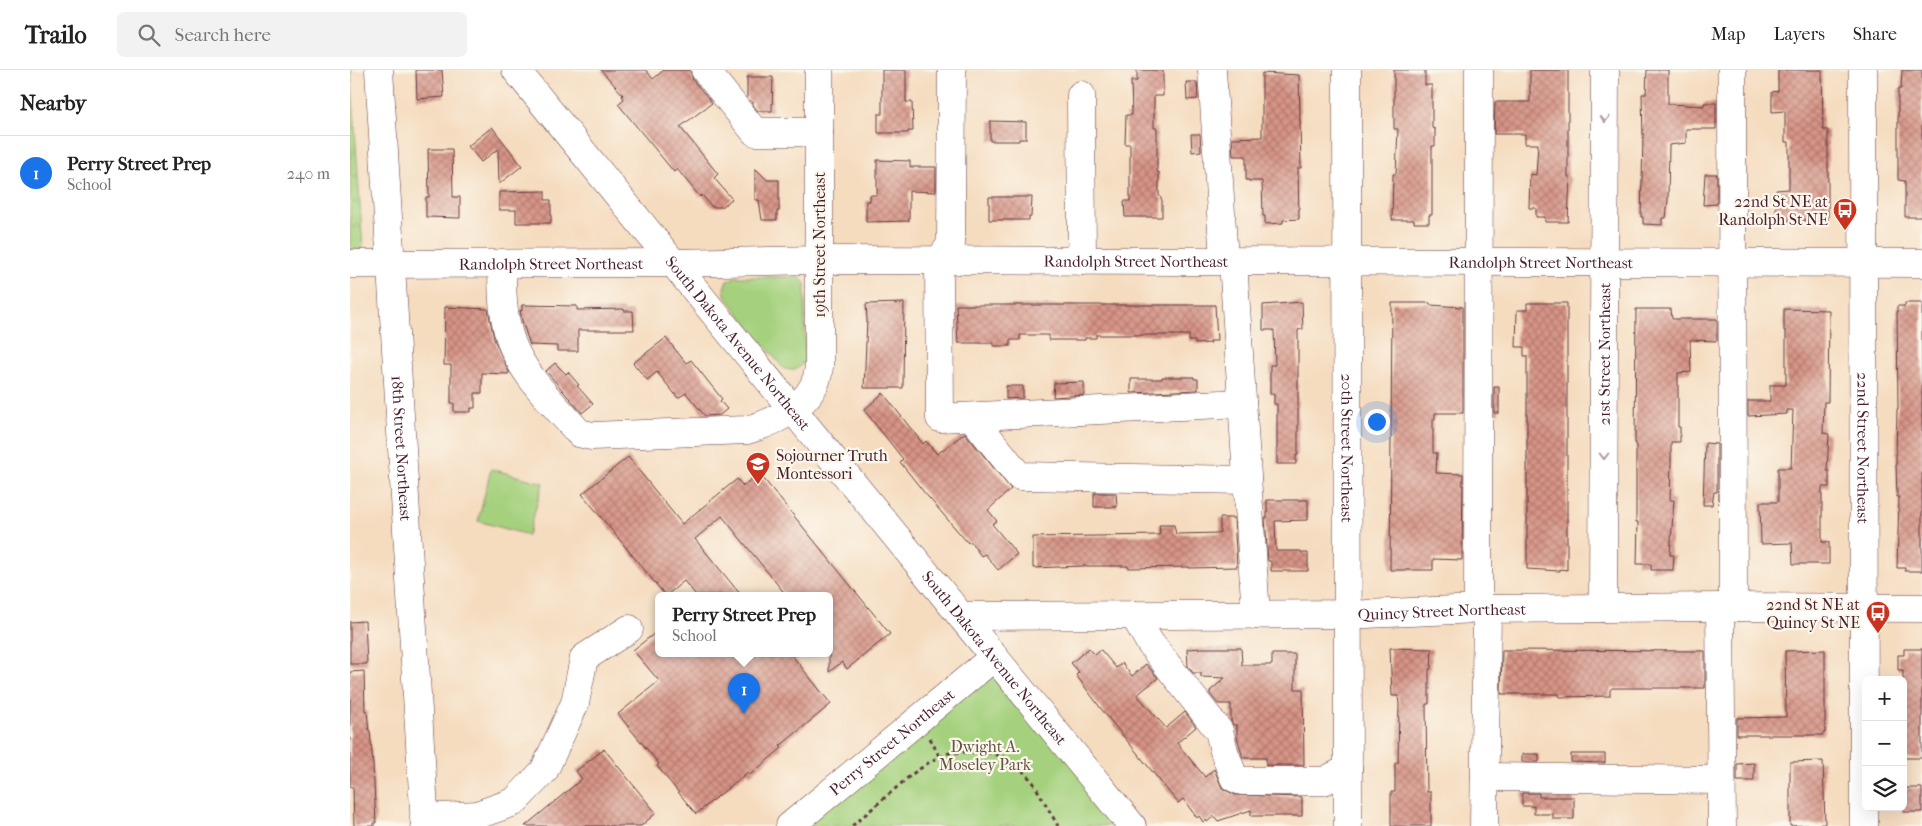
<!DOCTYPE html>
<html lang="en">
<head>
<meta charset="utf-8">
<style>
  body { margin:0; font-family:"IM FELL French Canon",serif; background:#f2f2f2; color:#222 }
  .controls { position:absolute; right:15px; bottom:15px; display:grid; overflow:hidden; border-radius:8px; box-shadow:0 5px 20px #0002 }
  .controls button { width:45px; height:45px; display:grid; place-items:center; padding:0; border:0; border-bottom:1px solid #e0e0e0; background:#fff; color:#222; font:25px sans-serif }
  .you { position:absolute; left:1026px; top:351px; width:18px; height:18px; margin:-12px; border:4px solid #fff; border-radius:50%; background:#1a73e8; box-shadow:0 0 0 8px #1a73e833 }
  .badge { display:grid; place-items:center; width:32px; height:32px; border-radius:50%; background:#1a73e8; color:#fff; font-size:16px; font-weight:700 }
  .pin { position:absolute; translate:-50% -41px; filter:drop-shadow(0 1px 2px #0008) }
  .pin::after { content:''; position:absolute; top:26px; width:18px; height:15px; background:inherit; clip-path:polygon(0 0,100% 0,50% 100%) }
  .popup { position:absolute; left:305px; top:522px; width:178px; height:65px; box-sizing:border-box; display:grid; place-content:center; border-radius:8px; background:#fff; filter:drop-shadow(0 1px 4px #0005); font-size:16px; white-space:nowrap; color:#767676 }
  .popup b { font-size:19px; color:#222 }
  .popup::after { content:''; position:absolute; left:50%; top:100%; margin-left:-10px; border:10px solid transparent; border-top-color:#fff }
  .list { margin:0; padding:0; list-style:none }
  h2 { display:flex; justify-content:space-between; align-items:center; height:65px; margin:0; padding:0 20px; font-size:21px }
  h2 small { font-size:16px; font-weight:400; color:#767676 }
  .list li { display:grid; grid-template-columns:32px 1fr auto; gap:15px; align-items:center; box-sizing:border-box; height:75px; padding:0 20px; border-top:1px solid #e0e0e0 }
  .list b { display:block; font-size:19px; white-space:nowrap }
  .list p { margin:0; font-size:16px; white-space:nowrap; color:#767676 }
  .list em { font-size:16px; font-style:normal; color:#767676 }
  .icon { flex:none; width:28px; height:28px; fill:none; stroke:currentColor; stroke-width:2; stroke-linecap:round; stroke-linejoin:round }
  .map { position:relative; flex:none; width:1572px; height:756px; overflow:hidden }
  header { display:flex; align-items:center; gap:30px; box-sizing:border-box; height:70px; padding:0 25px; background:#fff; border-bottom:1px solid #e0e0e0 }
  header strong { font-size:24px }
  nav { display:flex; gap:28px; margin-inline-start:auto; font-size:18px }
  .search { width:350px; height:45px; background:#f2f2f2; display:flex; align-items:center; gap:12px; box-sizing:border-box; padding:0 18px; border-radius:8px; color:#767676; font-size:19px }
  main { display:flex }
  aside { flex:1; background:#fff }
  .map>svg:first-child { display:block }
</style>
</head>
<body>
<header>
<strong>Trailo</strong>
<div class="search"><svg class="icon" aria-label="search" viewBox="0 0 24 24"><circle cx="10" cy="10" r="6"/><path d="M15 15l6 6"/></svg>Search here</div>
<nav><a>Map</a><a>Layers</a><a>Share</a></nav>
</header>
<main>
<aside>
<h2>Nearby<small></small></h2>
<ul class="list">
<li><span class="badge">1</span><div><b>Perry Street Prep</b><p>School</p></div><em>240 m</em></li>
</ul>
</aside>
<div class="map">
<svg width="1572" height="756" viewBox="0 0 1572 756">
  <defs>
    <pattern id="grass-tufts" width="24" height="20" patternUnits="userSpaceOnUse" patternTransform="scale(1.25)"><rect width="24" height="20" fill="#a5d17e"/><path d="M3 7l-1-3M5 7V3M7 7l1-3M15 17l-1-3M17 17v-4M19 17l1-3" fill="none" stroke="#90b36d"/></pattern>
    <pattern id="building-cross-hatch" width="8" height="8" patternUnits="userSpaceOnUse" patternTransform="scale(1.25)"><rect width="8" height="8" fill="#d79486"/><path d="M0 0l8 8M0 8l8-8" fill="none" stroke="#b0786e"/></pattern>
  </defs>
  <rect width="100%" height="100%" fill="#fbf7ec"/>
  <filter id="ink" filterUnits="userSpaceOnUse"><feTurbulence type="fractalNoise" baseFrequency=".02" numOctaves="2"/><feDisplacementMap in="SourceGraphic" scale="10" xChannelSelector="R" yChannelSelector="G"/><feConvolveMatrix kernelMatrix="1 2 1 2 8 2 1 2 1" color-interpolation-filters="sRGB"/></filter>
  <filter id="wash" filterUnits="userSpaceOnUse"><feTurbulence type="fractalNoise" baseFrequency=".0096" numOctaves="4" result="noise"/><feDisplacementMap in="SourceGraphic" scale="20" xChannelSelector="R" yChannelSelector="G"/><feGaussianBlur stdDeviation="1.12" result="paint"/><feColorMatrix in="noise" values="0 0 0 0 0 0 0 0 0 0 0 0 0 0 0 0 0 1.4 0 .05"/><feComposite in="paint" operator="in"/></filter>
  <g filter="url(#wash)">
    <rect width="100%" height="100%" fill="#f5dcbf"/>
    <path fill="url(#grass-tufts)" stroke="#787854" d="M0 0H1L13 179H0Z"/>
    <path fill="#a5d17e" stroke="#787854" d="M385 207H448L453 211 455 214V287C452 298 444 303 433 298L376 227 374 219 376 212Z
      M141 399 193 413 178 465 128 451Z
      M644 587 783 756H439Z"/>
    <g id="blocks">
      <path fill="url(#building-cross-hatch)" d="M66 0H92L94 27 67 29Z
        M251 0H296L303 9 314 0H340L343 10 362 33 330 57 368 104 364 108 382 129 372 137H362L352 125 350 127 327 99 324 102 268 34 274 29 272 26 273 25Z
        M532 0H556V32H562L563 61H558V63H528V44H532Z
        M787 0H813V26H804V58H807V102H809V125L812 130V147H775L774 131H780V74H775L776 45H782L781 11H787Z
        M1044 0H1075V15H1082V58L1085 59V76H1082V145H1079V153H1064V150H1042L1043 104H1046L1048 59H1044Z
        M1180 0H1218V107H1220L1218 152H1195V147H1186V138H1179L1180 104 1186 105 1188 74H1175V64H1144L1145 32H1180Z
        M1297 0H1318V34L1354 36V33H1366V59H1336V73L1319 75 1318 130 1316 148H1312V155L1293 154V147H1291L1293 69 1292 24H1296Z
        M1428 0H1472L1473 60H1478V150H1426V120L1439 119V72H1435V41L1422 42V22L1428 21Z
        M1552 0H1572V147H1555V111L1548 110V19H1551Z
        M912 3 949 5 951 98H948L949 149 933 150V153L915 154V146H913L912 111H899V110H896V86H883L882 68 912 67Z
        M397 7H423L422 41H408L403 35V32H401L397 28Z
        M836 12H847L848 29 837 30Z
        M640 51 676 52V69H669V71H640Z
        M142 57 172 96 149 114 148 79 131 92 118 76Z
        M841 64H850L851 81 842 82Z
        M78 79H102L103 127H110V148L76 147V127H79Z
        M527 90 560 91V97H586V122L559 121V151L516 152V131H520V125H527Z
        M405 98 417 110H429V141H427V150H412L409 130H405Z
        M1355 104H1367V134L1353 135Z
        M195 121V130H201V153H166V140H149V122Z
        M639 127H682L681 147H679V150H639Z
        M952 232 953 259 948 260V385H946V394H927V334H924V324H920V295H925L924 260H913V235Z
        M554 233 553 318H514L517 250 516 234Z
        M1042 233H1080V235L1113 237V343H1085V349H1083V383H1087L1086 403 1113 404 1112 490 1083 489V500H1040Z
        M1177 233H1217V500L1210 499V501L1177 499V286H1174V277H1166L1167 240H1177Z
        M1555 233H1572V501H1555V498H1547L1549 427H1547L1546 394 1547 339H1548L1547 236H1555Z
        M172 235 227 236V240L274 239V241H283L284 260H228V281H207V276L180 275 172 251 170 240 172 241Z
        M606 235H865L867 271H860L861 273 845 274V271H839V265H746V268H735V270H699V265H670V270H660V276H644V273H608Z
        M95 237 138 239 144 269 159 302 158 304 132 303V323H125V338H121V342H104V333H101V295H94Z
        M1286 239H1321L1322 249H1367V271L1340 270 1341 302 1328 303V357H1330V372H1321V392L1320 430H1324L1320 485H1324L1323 500H1301V494H1287L1288 452H1286V373H1285Z
        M1434 239 1479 240 1478 332H1474L1473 363 1479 364 1477 401H1479V417H1472V472H1479V494H1443L1442 473 1411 474 1410 432H1428V398H1441L1443 340H1437V344L1398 346V331H1420V315H1436V261H1434Z
        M316 268 336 293 341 290 372 329 370 331 377 339 370 345 355 346 336 323 328 328 307 302 297 310 283 293Z
        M205 293 216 304 218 302 229 315 227 316 243 334 232 343 196 301Z
        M812 307H844V309H848V320L781 323V309H812Z
        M734 312V325L703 327 704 313Z
        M656 316H673V328L656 329Z
        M1144 317H1149V343H1144Z
        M533 323 573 374 576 371 587 384 615 363 661 419 638 440 647 451 642 454 667 484 648 500 635 484 631 486 620 471 618 473 573 421 550 392 553 389 514 340Z
        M1355 373 1367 374V422H1364L1362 435H1353Z
        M278 387 332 454 387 409 393 416 409 403 540 564 497 599 492 592 479 602V525H436L372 446 345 469 391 525H346L334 511 317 525H315L232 424Z
        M744 423H766L767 437H744Z
        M917 430H958V450L925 451 926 481H951V483H958V501H921V491H918L915 448H917Z
        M870 448H884L887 497 839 498V497L778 498V496H733L683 498V467L808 465 810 464 809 455H824L826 464 870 463Z
        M15 551 17 594H0V552Z
        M309 560V583H440L481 634 430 676 432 678 400 705 398 702 346 744 307 696 309 694 268 644 309 611 283 580Z
        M739 578 745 585 751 580 766 598 772 593 782 606 796 594 808 608 787 625 816 658 835 642 846 657 827 673 855 707 864 699 872 718 885 725 952 727V746H901V740L868 751 864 746 857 752 856 750 853 752 849 746 847 748 833 729 828 733 752 640 726 605 729 602 721 593Z
        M852 578H891L892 595H922V584H945V619H953L954 695H916V688H893L887 667V655H883L881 651V634H868L860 624V621L875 608 851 607V603H843L838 596 837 579Z
        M1040 578 1082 579 1081 599H1079V634H1076L1077 722H1081V756H1041V722H1045V693H1048L1049 634 1048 626H1042Z
        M1554 579H1572V688H1554L1553 686V600H1548V585H1554Z
        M1152 580 1355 581V618H1262L1260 620V626L1209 627V624H1151Z
        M1475 580V663H1473V665H1387V648L1436 647 1435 581Z
        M14 601 15 641H17L19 661H20L23 695 26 753H24V756H4L3 717H0V602Z
        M254 679 306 743 291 756H175L232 709 226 701Z
        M1172 684H1189V692H1172Z
        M1221 684H1255V693L1221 692Z
        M1473 691 1475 754 1440 756V692Z
        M1404 693V711H1387V694Z
        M1553 718H1572V742H1553Z
        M1172 723H1189V727H1224V749H1203V744H1184V736H1172Z"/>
    </g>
  </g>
  <g filter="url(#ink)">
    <use href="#blocks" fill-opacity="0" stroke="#643b41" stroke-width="1"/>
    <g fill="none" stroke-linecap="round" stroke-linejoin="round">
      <defs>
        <g id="minor">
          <path d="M355 0 405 62H469"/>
          <path d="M602 0 601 174 589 191 590 348 892 333"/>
          <path d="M862 0 874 191"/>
          <path id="s1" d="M997 0 998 756"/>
          <path d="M1382 0 1383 538"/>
          <path id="s2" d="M1513 0 1514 756"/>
          <path d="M731 25 732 191"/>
          <path d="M883 191 906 545"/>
          <path d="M152 193C152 220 152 248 162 274 175 308 206 336 229 363L242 366 397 360C428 351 466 333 469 297V0"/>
          <path id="s3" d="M0 194 323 193 469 190 1572 193"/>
          <path d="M622 347 669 406 897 410"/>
          <path d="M1370 537 1372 756"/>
          <path id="s4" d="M1253 538 1255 0"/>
          <path d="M1128 539 1129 0"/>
          <path d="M784 545 800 573 869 661 874 681 884 708 891 711H974L998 699"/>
          <path id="s5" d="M611 546 1016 544 1128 539 1370 537 1572 538"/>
          <path d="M1135 707 1371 710"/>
          <path d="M74 748 127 745 164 732 194 701 225 633 234 588 279 559"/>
          <path id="s6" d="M440 756 644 587"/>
          <path d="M1134 756 1137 539"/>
        </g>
        <g id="major">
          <path id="s7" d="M29 0 75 756"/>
          <path id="s8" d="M166 0 782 756"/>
        </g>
      </defs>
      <use href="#minor" stroke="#643b41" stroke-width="29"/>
      <use href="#major" stroke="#643b41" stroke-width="29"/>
      <path stroke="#643b41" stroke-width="3" stroke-dasharray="4 4" stroke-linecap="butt" d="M580 668 590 688
        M502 756 561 705 581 691 599 683 617 682H636L654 687 670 698 683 712 708 756"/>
      <use href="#minor" stroke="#fff" stroke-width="28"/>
      <use href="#major" stroke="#fff" stroke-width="28"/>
    </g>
    <defs><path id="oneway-chevron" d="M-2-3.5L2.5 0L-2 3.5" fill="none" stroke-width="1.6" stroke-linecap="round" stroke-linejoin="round" transform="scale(1.25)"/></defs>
    <g stroke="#ae9aa0">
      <use href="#oneway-chevron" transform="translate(1255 49) rotate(90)"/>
      <use href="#oneway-chevron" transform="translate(1254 386) rotate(90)"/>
    </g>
  </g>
  <defs>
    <symbol id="bus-pin" viewBox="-11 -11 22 30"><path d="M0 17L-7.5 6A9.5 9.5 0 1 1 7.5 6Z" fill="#c8321e" stroke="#fbf7ec"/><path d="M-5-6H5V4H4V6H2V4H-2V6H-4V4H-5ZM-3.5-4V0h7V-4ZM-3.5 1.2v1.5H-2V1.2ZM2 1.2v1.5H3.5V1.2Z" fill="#fff"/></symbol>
    <symbol id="school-pin" viewBox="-11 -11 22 30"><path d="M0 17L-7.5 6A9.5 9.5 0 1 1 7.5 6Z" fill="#c8321e" stroke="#fbf7ec"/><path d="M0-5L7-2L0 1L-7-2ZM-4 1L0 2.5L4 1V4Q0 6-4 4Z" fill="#fff"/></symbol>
  </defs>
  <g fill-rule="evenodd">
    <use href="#bus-pin" x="1481" y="126" width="28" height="38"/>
    <use href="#school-pin" x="394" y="380" width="28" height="38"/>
    <use href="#bus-pin" x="1514" y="529" width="28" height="38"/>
  </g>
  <g text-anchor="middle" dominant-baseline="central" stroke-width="4.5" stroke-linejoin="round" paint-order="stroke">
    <g font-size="16" fill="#4a1f2b" stroke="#fbf7ec" text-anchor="end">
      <text x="1478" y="131">22nd St NE at<tspan x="1478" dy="18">Randolph St NE</tspan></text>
      <text x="426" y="385" text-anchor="start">Sojourner Truth<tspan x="426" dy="18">Montessori</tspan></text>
      <text x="1510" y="534">22nd St NE at<tspan x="1510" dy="18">Quincy St NE</tspan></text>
    </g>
    <g font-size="16" fill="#4a1f2b" stroke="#fbf7ec">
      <text transform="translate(469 175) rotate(-90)">19th Street Northeast</text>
      <text stroke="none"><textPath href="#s3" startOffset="786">Randolph Street Northeast</textPath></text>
      <text stroke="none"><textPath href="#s3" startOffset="1191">Randolph Street Northeast</textPath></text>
      <text stroke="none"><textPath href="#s3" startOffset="201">Randolph Street Northeast</textPath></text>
      <text stroke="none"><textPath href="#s8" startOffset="352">South Dakota Avenue Northeast</textPath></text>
      <text stroke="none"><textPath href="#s4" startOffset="254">21st Street Northeast</textPath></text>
      <text stroke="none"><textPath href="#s7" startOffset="379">18th Street Northeast</textPath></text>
      <text stroke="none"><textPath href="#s1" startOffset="378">20th Street Northeast</textPath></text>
      <text stroke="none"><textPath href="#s2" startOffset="378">22nd Street Northeast</textPath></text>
      <text stroke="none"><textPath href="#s5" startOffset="481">Quincy Street Northeast</textPath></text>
      <text stroke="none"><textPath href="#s8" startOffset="758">South Dakota Avenue Northeast</textPath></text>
      <text stroke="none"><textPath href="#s6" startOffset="132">Perry Street Northeast</textPath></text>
    </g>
    <g font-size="16" fill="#655444" stroke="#fbf7ec">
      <text x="635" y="676">Dwight A.<tspan x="635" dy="18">Moseley Park</tspan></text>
    </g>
  </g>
</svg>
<div class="controls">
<button>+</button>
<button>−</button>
<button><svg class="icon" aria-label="layers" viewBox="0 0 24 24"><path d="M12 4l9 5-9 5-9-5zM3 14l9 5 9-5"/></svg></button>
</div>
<div class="you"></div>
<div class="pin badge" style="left:394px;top:644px">1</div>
<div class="popup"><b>Perry Street Prep</b>School</div>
</div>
</main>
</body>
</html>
